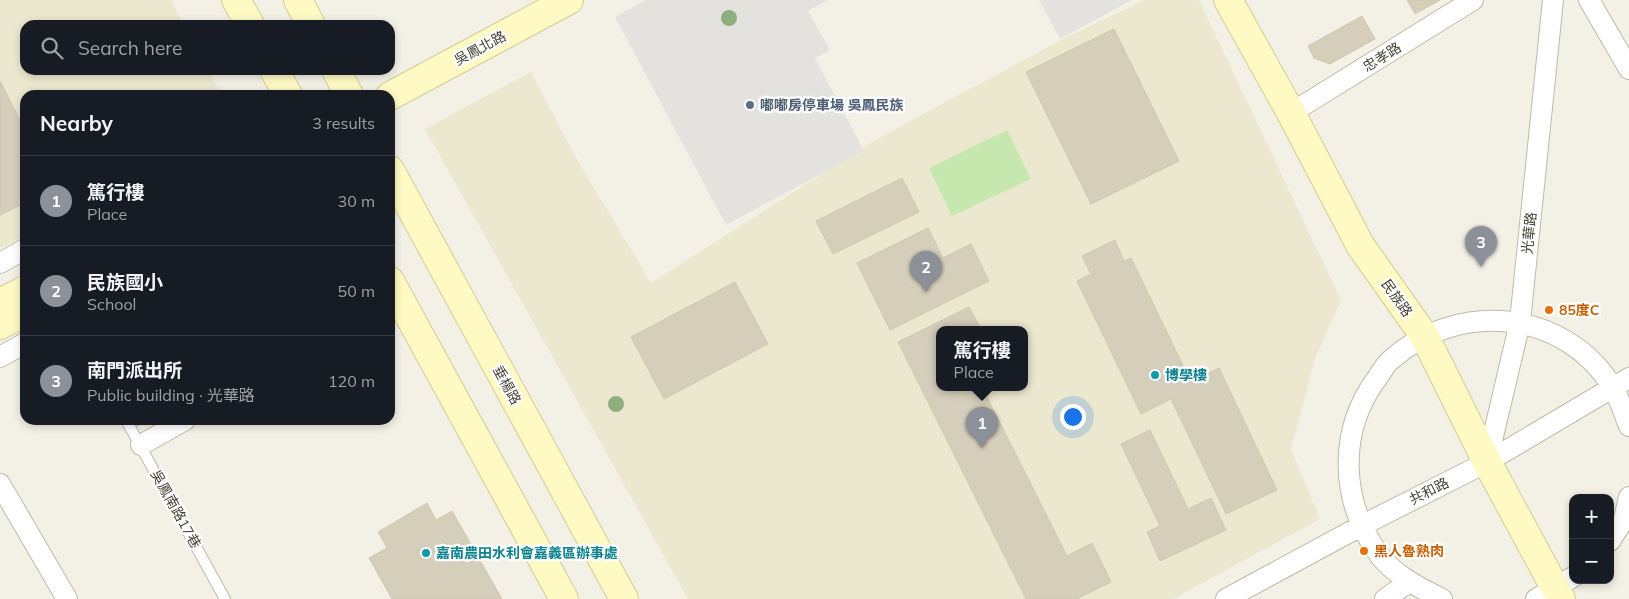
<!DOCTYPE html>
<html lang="en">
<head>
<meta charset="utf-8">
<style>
  body { margin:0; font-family:Mulish,"Noto Sans TC",sans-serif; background:#242831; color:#f1f3f6 }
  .controls { position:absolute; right:15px; bottom:15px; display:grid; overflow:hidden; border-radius:10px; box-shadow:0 2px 8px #0003 }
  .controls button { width:45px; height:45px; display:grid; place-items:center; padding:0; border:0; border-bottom:1px solid #363941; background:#171b24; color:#f1f3f6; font:25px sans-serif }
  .you { position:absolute; left:1072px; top:416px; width:18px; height:18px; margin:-12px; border:4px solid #fff; border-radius:50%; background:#1a73e8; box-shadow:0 0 0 8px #1a73e833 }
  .badge { display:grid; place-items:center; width:32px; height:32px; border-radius:50%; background:#8c9099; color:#fff; font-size:16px; font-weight:700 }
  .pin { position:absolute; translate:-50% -41px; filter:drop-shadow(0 1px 2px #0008) }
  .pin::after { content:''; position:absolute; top:26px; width:18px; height:15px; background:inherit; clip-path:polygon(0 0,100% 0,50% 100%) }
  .popup { position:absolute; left:936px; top:326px; width:92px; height:65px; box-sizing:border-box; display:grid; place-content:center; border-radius:10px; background:#171b24; filter:drop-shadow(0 1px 4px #0005); font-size:16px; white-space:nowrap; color:#9ea1a6 }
  .popup b { font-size:19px; color:#f1f3f6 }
  .popup::after { content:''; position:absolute; left:50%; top:100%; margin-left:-10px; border:10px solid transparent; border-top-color:#171b24 }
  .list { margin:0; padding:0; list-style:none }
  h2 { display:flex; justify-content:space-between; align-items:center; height:65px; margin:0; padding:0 20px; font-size:21px }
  h2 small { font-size:16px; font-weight:400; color:#9ea1a6 }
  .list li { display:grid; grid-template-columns:32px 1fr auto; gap:15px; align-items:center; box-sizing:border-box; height:90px; padding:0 20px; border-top:1px solid #363941 }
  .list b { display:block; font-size:19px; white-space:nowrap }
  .list p { margin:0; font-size:16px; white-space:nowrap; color:#9ea1a6 }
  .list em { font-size:16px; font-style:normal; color:#9ea1a6 }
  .icon { flex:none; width:28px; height:28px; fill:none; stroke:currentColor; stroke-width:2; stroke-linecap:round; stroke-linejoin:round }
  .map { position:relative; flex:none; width:1629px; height:599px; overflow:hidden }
  .search { position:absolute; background:#171b24; box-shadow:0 2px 8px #0003; left:20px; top:20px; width:375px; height:55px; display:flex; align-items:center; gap:12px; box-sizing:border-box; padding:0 18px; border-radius:15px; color:#9ea1a6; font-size:19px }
  .panel { position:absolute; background:#171b24; box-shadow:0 2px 8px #0003; left:20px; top:90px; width:375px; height:335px; border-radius:15px }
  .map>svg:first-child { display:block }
</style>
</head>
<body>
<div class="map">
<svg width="1629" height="599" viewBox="0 0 1629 599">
  <rect width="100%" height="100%" fill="#f3f1e6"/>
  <path fill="#ece8cf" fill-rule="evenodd" d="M0 0H171L184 25H25V70H208L222 95H25V235L0 249Z
    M1145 0H1199L1341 300 1315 359 1291 449 1320 519 1173 599H688L425 129 531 72 580 165 651 283 875 140 1067 37ZM940 329H1024V387H940Z"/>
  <path fill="#c6e8ae" d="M1007 130 1031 179 952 216 929 168Z"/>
  <path fill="#e4e2de" d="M646 0H828L808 11 830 50 815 58 864 151 726 225 615 17Z
    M1039 0H1132L1060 39Z"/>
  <path fill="#d5cebb" stroke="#d0c7ae" d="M1407 0H1440L1415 14Z
    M1362 16 1375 39 1330 64 1314 58 1308 46Z
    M1114 29 1179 161 1091 204 1026 72Z
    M0 81 25 130V203L0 215Z
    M902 178 919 212 833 254 816 221Z
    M928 228 943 258 971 244 989 281 890 330 857 263Z
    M1115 240 1124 261 1131 258 1191 382 1219 368 1277 490 1226 514 1171 399 1141 414 1077 281 1091 274 1082 256Z
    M735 282 768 344 664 399 631 337Z
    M969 307 981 329H940V387H982L1067 556 1092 543 1111 582 1077 599H1026L898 342Z
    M134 420H148L137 426Z
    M1150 430 1188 509 1211 498 1226 530 1160 561 1147 532 1160 526 1121 444Z
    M427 503 436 520 452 511 502 599H392L369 558 387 548 378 532Z"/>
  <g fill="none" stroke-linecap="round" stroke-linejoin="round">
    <defs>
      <path id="lane" d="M126 420 225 599"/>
      <path id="street" d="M1589 0 1629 69
        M1291 113 1473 0
        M0 263 25 249
        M0 357 25 343
        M141 445 185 420
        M1487 462 1520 322 1553 0
        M0 484 67 599
        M1610 541 1624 519 1629 497
        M1226 599 1361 526 1487 462 1629 378
        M1385 599 1409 582
        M1442 599C1420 588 1396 576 1380 556 1340 502 1337 431 1378 377 1382 371 1386 363 1392 359 1459 300 1565 309 1613 388 1620 399 1624 414 1629 426
        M1536 599 1573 577"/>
      <path id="secondary" d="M236 0 250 25
        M298 0 311 25
        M1228 0 1291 113 1360 245 1425 337 1487 462 1561 599
        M274 70 288 95
        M336 70 349 95
        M390 96 569 0
        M390 170 624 599
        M390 281 564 599
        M0 303 25 290
        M0 325 25 312"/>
    </defs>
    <use href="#lane" stroke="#bfbaa8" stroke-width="12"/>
    <use href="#street" stroke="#bfbaa8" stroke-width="22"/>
    <use href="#secondary" stroke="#d4cc95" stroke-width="30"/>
    <use href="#lane" stroke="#fff" stroke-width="10"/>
    <use href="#street" stroke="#fff" stroke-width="20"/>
    <use href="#secondary" stroke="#fff9c4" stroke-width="28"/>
  </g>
  <g fill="#8eae7e">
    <circle cx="729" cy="18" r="8"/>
    <circle cx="616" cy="404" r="8"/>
  </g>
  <circle fill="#5c6f8a" stroke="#fff" stroke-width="2" cx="750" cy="105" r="5"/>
  <g fill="#e8710a" stroke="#fff" stroke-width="2">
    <circle cx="1549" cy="310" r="5"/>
    <circle cx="1364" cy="551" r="5"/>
  </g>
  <g fill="#0f9aa8" stroke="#fff" stroke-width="2">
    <circle cx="1155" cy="375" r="5"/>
    <circle cx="426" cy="553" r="5"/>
  </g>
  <g text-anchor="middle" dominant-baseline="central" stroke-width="4.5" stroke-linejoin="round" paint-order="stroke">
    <g font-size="14" fill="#464235" stroke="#fff">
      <text transform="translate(480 48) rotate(-28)">吳鳳北路</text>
      <text transform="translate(1382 57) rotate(-32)">忠孝路</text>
      <text transform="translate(1529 233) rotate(-84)">光華路</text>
      <text transform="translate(1397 298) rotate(55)">民族路</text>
      <text transform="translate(507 385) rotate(61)">垂楊路</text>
      <text transform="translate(1429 491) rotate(-27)">共和路</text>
      <text transform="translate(176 509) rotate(61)">吳鳳南路17巷</text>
    </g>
    <g font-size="14" font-weight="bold" fill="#4e5e75" stroke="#fff" text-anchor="start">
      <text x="760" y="105">嘟嘟房停車場 吳鳳民族</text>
    </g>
    <g font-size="14" font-weight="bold" fill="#c56008" stroke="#fff" text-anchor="start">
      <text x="1559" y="310">85度C</text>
      <text x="1374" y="551">黑人魯熟肉</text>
    </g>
    <g font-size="14" font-weight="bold" fill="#0d838f" stroke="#fff" text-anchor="start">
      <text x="1165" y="375">博學樓</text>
      <text x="436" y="553">嘉南農田水利會嘉義區辦事處</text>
    </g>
  </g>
</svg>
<div class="controls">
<button>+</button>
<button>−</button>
</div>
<div class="you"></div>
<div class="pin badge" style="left:982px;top:448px">1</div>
<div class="popup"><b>篤行樓</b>Place</div>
<div class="pin badge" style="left:926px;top:292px">2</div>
<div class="pin badge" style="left:1481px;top:267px">3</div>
<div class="search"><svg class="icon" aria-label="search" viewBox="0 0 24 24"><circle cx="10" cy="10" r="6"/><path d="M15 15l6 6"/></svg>Search here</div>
<section class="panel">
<h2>Nearby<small>3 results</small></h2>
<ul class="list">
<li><span class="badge">1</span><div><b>篤行樓</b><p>Place</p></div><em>30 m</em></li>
<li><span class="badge">2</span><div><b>民族國小</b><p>School</p></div><em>50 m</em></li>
<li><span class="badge">3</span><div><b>南門派出所</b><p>Public building · 光華路</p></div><em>120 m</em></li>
</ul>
</section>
</div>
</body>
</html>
